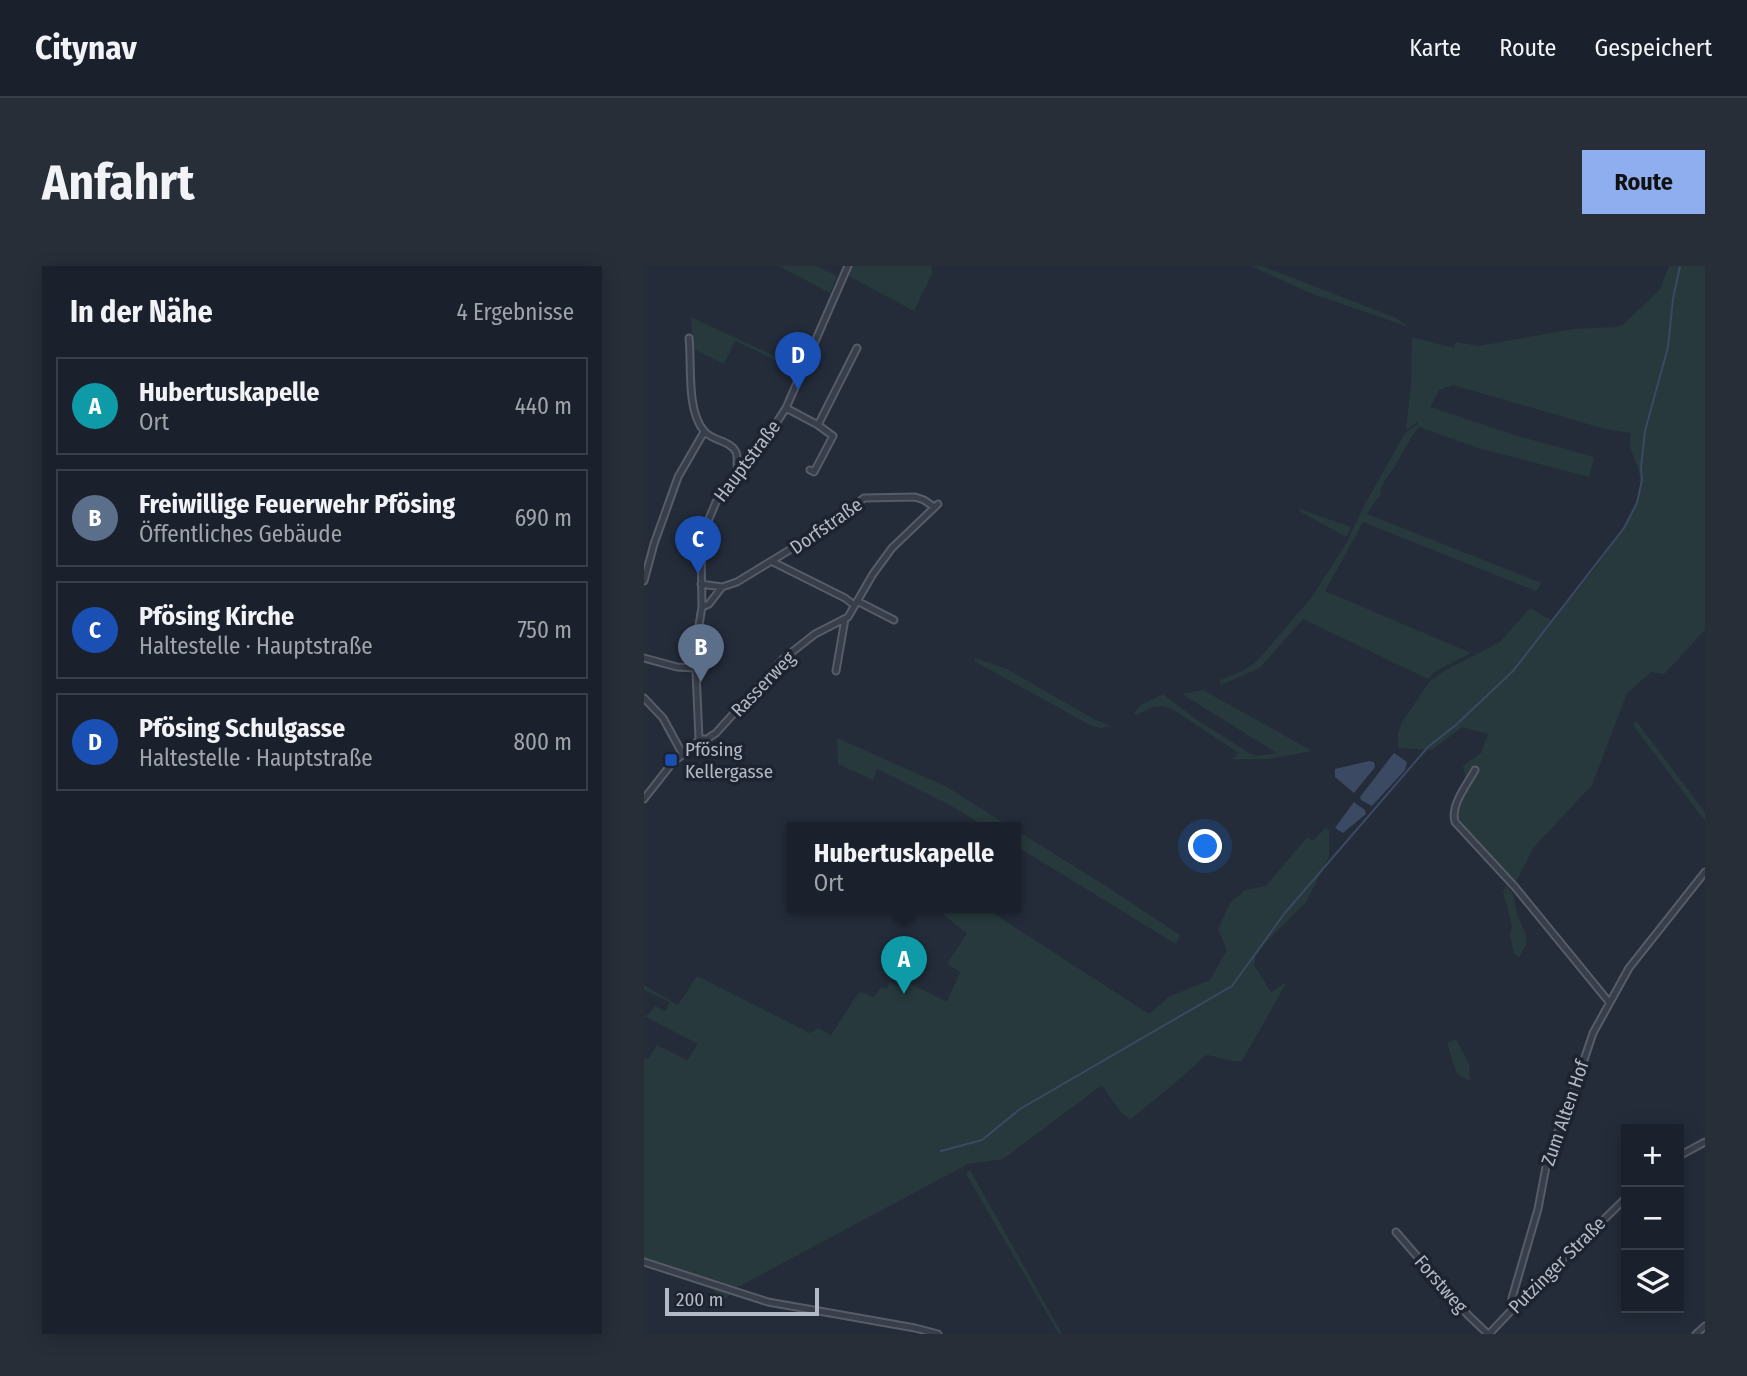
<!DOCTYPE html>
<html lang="de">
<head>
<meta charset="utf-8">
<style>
  body { margin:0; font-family:"Fira Sans Condensed",sans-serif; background:#282e38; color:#f1f3f6 }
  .controls { position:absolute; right:21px; bottom:21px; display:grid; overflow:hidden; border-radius:0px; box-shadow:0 4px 18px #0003 }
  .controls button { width:63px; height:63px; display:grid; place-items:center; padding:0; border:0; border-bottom:2px solid #393e48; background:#1b212c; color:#f1f3f6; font:35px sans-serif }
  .scale { position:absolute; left:21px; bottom:18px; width:154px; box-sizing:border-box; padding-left:7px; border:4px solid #b3b9c6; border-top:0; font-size:19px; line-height:24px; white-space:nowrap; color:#b3b9c6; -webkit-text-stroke:5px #1d232f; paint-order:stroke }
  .you { position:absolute; left:562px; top:581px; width:24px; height:24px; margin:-18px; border:5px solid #fff; border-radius:50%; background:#1a73e8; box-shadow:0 0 0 10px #1a73e833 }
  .badge { display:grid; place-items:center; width:46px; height:46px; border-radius:50%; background:#8faeef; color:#fff; font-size:23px; font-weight:700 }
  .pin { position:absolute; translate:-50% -58px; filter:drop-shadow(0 2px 4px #0008) }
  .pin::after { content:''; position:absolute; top:37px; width:24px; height:21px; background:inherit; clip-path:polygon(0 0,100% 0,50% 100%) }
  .popup { position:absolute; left:143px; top:556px; width:234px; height:91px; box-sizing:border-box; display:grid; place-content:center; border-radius:0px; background:#1b212c; filter:drop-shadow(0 2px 5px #0005); font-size:23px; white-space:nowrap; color:#a0a3a9 }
  .popup b { font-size:26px; color:#f1f3f6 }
  .popup::after { content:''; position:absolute; left:50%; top:100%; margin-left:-14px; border:14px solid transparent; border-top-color:#1b212c }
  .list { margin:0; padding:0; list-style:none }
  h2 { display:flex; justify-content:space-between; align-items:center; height:91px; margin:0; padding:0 28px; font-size:30px }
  h2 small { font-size:23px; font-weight:400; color:#a0a3a9 }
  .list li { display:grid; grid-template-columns:46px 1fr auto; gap:21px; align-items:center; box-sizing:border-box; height:98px; margin:0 14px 14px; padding:0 14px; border:2px solid #393e48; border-radius:0px }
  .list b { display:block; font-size:26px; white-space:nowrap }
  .list p { margin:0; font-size:23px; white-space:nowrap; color:#a0a3a9 }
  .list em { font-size:23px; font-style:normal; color:#a0a3a9 }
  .icon { flex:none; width:38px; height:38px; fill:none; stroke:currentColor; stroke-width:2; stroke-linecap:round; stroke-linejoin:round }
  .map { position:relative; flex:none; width:1061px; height:1068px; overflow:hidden; border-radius:0px }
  header { display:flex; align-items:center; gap:42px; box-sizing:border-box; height:98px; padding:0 35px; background:#1b212c; border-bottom:2px solid #393e48 }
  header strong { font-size:33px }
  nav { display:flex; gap:38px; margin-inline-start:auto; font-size:24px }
  .intro { display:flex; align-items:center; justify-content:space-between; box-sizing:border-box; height:168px; padding:0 42px }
  h1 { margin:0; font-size:49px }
  .button { padding:18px 32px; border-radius:0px; background:#8faeef; color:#111; font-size:24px; font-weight:700 }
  main { display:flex; gap:42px; padding:0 42px }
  aside { flex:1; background:#1b212c; border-radius:0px; box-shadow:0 4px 18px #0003 }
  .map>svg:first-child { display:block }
</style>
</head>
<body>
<header>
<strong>Citynav</strong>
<nav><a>Karte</a><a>Route</a><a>Gespeichert</a></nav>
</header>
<div class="intro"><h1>Anfahrt</h1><a class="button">Route</a></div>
<main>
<aside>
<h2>In der Nähe<small>4 Ergebnisse</small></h2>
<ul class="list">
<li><span class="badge" style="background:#0f9aa8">A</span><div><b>Hubertuskapelle</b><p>Ort</p></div><em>440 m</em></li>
<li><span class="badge" style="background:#5c6f8a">B</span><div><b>Freiwillige Feuerwehr Pfösing</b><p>Öffentliches Gebäude</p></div><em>690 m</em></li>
<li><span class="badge" style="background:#1a4fb4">C</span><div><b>Pfösing Kirche</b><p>Haltestelle · Hauptstraße</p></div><em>750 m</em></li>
<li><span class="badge" style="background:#1a4fb4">D</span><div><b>Pfösing Schulgasse</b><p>Haltestelle · Hauptstraße</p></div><em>800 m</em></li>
</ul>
</aside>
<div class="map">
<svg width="1061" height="1068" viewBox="0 0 1061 1068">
  <rect width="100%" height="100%" fill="#242c3a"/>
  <path fill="#27393c" d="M135 0H173L193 10 186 27Z
    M208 0H288L287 4 289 6 270 45 205 10Z
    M607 0H618L752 52 765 61 666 27Z
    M1025 0H1061V364L1020 408 1007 406 983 427 948 519 890 581 871 618 814 555 811 546 824 522 819 500 837 487 844 468 818 461 788 484 754 482V467L758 456 786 415 800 405 856 376 886 342 907 354C932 328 998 250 996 214 996 197 982 185 987 167L961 163 809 119 795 124 786 141 870 169 950 191 945 211 834 182 775 161C766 172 761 183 754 195 748 205 741 213 736 224L737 227 723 248 898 317 892 325 719 256 681 325 827 387 792 405 784 413 659 353 616 402 577 419 576 414 599 405 612 396 668 331 703 276 721 238 761 167 774 158 773 156 762 164 767 118 768 71 810 82 812 76 835 80 929 63 973 61 980 58 1016 23Z
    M47 51 126 88 153 104 91 75 80 98 49 83Z
    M656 243 707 261 702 271 655 245Z
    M331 392 363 403 450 453 466 460 457 462 448 460 330 395Z
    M559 424 668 485 624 493H589L595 487 528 443 519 440 509 441 492 449 490 447 497 439 519 428 553 454 607 488 612 490 633 487 538 428Z
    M992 455 1061 546V555L989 459Z
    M193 472 303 521 368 562H343L313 543 233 503 229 514 194 498Z
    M682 561 685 565V590L663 635 624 674 612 690 610 699 627 726 643 716 598 795C588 797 573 790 562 789L539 810 487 853 478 848 458 819 359 893 324 898 90 1023 0 992V792L4 793 13 779 43 794 54 778 0 750 4 749 11 740 21 745 26 736 0 724V719L34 739 53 710 166 767 174 762 187 769 213 729 217 726 230 731 238 721 243 723 246 716 260 723 262 730 264 725 261 715 303 736 316 706 303 698 323 668 292 642H341L505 748 526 730 566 714 583 684 574 663 586 637 601 624 622 620 663 571 669 575Z
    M372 564 465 622 536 669 532 678 372 580Z
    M862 619 869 628 873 648 882 669V679L875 691 870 688 866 670 868 660 859 626Z
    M812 773 825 798 826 815 813 808 803 777Z
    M326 904 418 1068H415L322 908Z
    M0 998 85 1026 86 1028 80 1034 68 1023 0 1000Z"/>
  <path fill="#3b4962" d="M750 487 763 496 761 504 728 540 717 534 716 531Z
    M725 495 730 496 731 501 710 527 691 511V503Z
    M710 536 721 544 722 548 699 567 691 562Z"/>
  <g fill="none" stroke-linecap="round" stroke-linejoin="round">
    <path stroke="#3b4962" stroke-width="2" d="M297 885 338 874 376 843 588 720 640 648 784 481 813 458 869 405 980 262 993 237 998 214 997 201 1001 165 1024 81 1029 33 1036 0"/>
    <defs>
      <path id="minor" d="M45 72C48 98 42 144 60 165 68 175 86 174 92 186 95 193 91 200 95 207
        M142 142 174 159 189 170 170 206 166 204
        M174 159 213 82
        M129 296 201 332 210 339
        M0 315 10 278 34 211 60 166
        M57 318 78 321 93 316 180 263 220 232 271 231 280 234 290 241
        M213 335 250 354
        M58 341 65 338 78 321
        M0 392 33 401 51 402
        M192 405 201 353
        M0 432 19 452 38 487
        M55 473H63L72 467 139 393 171 368 204 351 229 308 248 282 294 238
        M831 504C823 519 806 539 811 556L871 621 965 736
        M0 533 29 496 50 480 55 473 51 383 58 341 57 281 60 265 72 236 124 170 142 142 204 0
        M1035 890 1061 876
        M752 966 824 1049 844 1068
        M0 996 124 1036 271 1062 294 1068
        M868 1043V1032L894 943 904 890 924 842 949 767 985 702 1061 606
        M845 1068 880 1031 982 932
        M1052 1068 1061 1060"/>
    </defs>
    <use href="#minor" stroke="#565c68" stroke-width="9"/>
    <use href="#minor" stroke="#383e4a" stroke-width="5"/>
  </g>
  <rect fill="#1a4fb4" stroke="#1d232f" stroke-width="2.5" x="20" y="487" width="14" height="14" rx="3.5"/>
  <g text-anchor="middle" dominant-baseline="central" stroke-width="7" stroke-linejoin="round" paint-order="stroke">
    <g font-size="19" fill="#b3b9c6" stroke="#1d232f">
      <text transform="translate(103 195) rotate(-53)">Hauptstraße</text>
      <text transform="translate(182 260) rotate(-35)">Dorfstraße</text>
      <text transform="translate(119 418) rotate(-46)">Rasserweg</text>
      <text transform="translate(921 847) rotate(-71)">Zum Alten Hof</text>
      <text transform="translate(913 999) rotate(-45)">Putzinger Straße</text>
      <text transform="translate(797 1018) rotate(49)">Forstweg</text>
    </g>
    <g font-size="19" fill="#b3b9c6" stroke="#1d232f" text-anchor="start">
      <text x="41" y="483">Pfösing<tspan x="41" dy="22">Kellergasse</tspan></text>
    </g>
  </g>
</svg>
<div class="controls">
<button>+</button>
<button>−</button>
<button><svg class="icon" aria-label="layers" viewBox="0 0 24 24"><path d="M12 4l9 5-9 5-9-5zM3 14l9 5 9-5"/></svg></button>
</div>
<div class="scale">200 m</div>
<div class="you"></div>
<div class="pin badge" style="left:260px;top:728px;background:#0f9aa8">A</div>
<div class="popup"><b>Hubertuskapelle</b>Ort</div>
<div class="pin badge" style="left:57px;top:416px;background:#5c6f8a">B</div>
<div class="pin badge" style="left:54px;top:308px;background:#1a4fb4">C</div>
<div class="pin badge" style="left:154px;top:124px;background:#1a4fb4">D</div>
</div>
</main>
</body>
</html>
